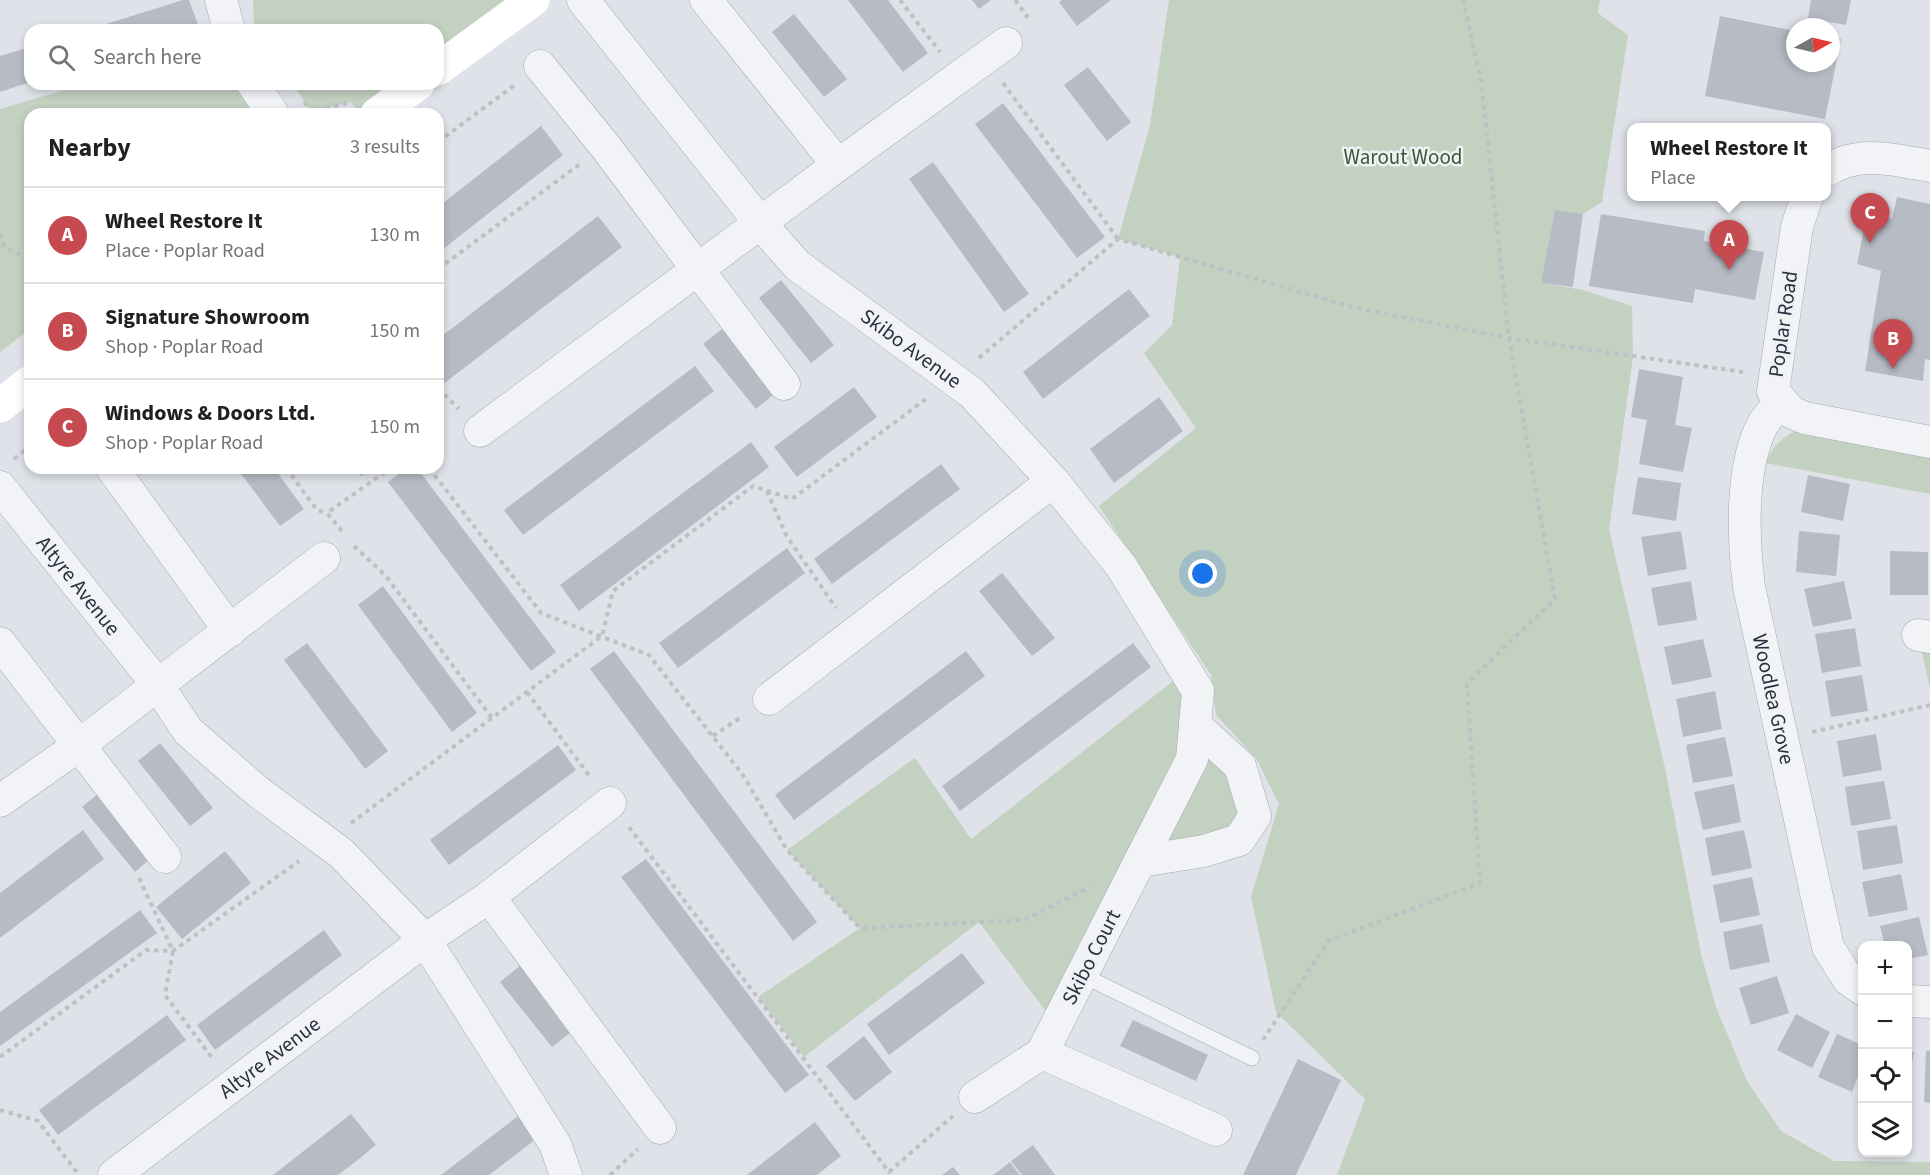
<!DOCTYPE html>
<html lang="en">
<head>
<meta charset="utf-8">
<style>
  body { margin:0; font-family:"Source Sans 3",sans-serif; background:#f6f6f6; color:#202124 }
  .controls { position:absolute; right:18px; bottom:18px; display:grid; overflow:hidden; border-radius:12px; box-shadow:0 3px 9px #0003 }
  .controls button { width:54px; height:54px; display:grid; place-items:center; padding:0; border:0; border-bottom:2px solid #e0e0e0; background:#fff; color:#202124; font:30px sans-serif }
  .compass { position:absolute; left:1786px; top:18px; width:54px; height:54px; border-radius:50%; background:#fff; box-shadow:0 3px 9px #0003; rotate:82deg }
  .you { position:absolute; left:1203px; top:574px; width:21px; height:21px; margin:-15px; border:4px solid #fff; border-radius:50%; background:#1a73e8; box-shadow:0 0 0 9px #1a73e833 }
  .badge { display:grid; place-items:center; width:39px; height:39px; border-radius:50%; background:#c64b50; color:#fff; font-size:20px; font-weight:700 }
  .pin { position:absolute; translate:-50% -50px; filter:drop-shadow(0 2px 3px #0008) }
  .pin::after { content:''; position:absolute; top:32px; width:21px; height:18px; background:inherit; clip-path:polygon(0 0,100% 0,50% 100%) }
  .popup { position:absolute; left:1627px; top:123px; width:204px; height:78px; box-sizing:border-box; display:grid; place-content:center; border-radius:12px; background:#fff; filter:drop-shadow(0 2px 4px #0005); font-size:20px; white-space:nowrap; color:#757577 }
  .popup b { font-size:22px; color:#202124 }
  .popup::after { content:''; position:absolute; left:50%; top:100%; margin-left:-12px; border:12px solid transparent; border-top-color:#fff }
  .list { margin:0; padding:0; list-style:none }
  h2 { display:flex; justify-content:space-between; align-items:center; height:78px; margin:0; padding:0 24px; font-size:26px }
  h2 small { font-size:20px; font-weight:400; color:#757577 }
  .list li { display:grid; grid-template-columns:39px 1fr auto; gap:18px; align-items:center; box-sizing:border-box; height:96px; padding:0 24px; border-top:2px solid #e0e0e0 }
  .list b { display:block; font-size:22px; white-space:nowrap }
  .list p { margin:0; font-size:20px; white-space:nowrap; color:#757577 }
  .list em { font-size:20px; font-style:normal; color:#757577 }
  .icon { flex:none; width:33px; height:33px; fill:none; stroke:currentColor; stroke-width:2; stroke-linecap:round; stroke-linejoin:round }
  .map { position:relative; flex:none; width:1930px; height:1175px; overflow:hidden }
  .search { position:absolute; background:#fff; box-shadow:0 3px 9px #0003; left:24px; top:24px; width:420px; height:66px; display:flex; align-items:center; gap:15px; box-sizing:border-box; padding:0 21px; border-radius:18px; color:#757577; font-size:22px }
  .panel { position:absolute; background:#fff; box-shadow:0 3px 9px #0003; left:24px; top:108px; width:420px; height:366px; border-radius:18px }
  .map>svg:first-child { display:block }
</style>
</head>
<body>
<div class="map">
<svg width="1930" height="1175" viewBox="0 0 1930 1175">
  <rect width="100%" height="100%" fill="#dfe2e8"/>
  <path fill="#c3d1c1" d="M253 0H533L438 69V30H258L254 23Z
    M1169 0H1600L1598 13 1628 35 1602 202 1583 214 1555 211 1542 283 1583 290 1632 306 1633 357 1609 530 1665 768 1701 954 1716 1007 1747 1081 1781 1131 1834 1161 1930 1162V1175H1337L1365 1099 1276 1012 1251 897 1279 804 1256 758 1216 715 1211 675 1099 506 1196 428 1144 353 1172 325 1180 257 1118 239 1150 125Z
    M85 84H253L273 114H30V329L0 352V109Z
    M293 84H418L377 114H360L351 102 311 112Z
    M1808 425 1930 442V494L1766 463C1774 441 1788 434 1808 425Z
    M1918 635 1930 637V688Z
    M1186 671 1195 725 1240 766 1239 840 1141 861 1056 1025 979 922 804 1057 758 997 860 928 787 850 915 758 971 839Z"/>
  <path fill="#b7bbc4" d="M183 0H189L200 30H87Z
    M848 0H888L928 53 903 72Z
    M972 0H991L979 9Z
    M1062 0H1111L1077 26 1059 2Z
    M1811 0H1851L1846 25 1808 18Z
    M794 14 847 79 824 97 772 32Z
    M1720 16 1795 31V63H1831V37L1841 39 1825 119 1705 96Z
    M30 47V82L0 92V56Z
    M1088 67 1131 122 1107 141 1064 85Z
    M1003 103 1105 237 1077 258 975 124Z
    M541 126 563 155 438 253V207Z
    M933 162 1029 294 1004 312 909 179Z
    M1897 197 1930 204V360L1925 359 1923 381 1865 371 1881 271 1857 264 1867 214 1892 219Z
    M1555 210 1583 214 1573 287 1541 283Z
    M1601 214 1705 231 1704 241 1764 252 1755 300 1695 289 1693 303 1589 286Z
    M598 216 622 247 438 388V339Z
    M781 280 834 345 811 363 759 298Z
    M1129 289 1150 316 1043 399 1023 372Z
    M726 326 778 391 756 409 703 344Z
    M695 366 714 391 523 535 504 510Z
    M1639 369 1683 377 1675 425 1692 428 1683 472 1639 464 1647 420 1631 417Z
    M854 387 877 417 797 477 774 447Z
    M1159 397 1183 431 1114 483 1090 449Z
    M751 442 769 467 579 611 560 585Z
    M941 464 960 489 832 584 814 559Z
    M237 468H274L304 509 280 526Z
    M355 468H371L361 476Z
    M407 468H417L556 652 531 671 388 482Z
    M1808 475 1850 484 1843 521 1801 512Z
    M1638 477 1681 483 1676 521 1632 514Z
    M1681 531 1687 569 1648 576 1641 537Z
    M1799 531 1840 535 1836 576 1796 572Z
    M787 548 805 573 678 668 659 643Z
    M1890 551 1928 552V595H1890Z
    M1002 573 1055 638 1032 656 979 591Z
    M1691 581 1697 620 1658 626 1651 588Z
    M1844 581 1852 619 1813 627 1804 589Z
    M383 586 477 713 452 732 358 605Z
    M1855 628 1861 666 1822 673 1815 634Z
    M1703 639 1712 677 1672 685 1664 647Z
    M307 643 388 751 365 769 284 660Z
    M1133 643 1151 667 960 811 942 786Z
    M614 651 817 922 793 941 590 669Z
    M966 651 985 676 794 820 775 795Z
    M1862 675 1868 711 1831 717 1825 681Z
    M1715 691 1722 729 1683 737 1676 699Z
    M1876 734 1882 770 1843 777 1837 741Z
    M1725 737 1733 776 1693 783 1686 745Z
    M160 743 213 808 190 826 138 761Z
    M558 745 576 770 449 865 430 840Z
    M1884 781 1891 819 1851 826 1845 787Z
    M1734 784 1741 822 1703 830 1694 792Z
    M105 788 157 853 135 872 82 807Z
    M1897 825 1903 863 1863 870 1857 831Z
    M83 830 104 859 0 938V893Z
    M1744 830 1752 868 1712 876 1705 838Z
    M225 851 251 883 182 939 156 907Z
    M646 859 809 1075 785 1093 621 877Z
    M1901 874 1908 910 1869 917 1862 882Z
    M1752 877 1760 915 1720 923 1713 885Z
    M140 910 157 933 0 1046V1012Z
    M1919 917 1928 955 1908 959V946H1885L1880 926Z
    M1762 924 1770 962 1730 970 1723 932Z
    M324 930 342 955 215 1050 197 1025Z
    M962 953 985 983 889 1055 867 1024Z
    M522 964 575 1029 552 1047 500 982Z
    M1777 976 1789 1013 1751 1025 1739 988Z
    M1796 1014 1830 1032 1812 1068 1777 1050Z
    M167 1015 186 1040 58 1135 39 1110Z
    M1133 1020 1208 1055 1196 1081 1120 1046Z
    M1837 1034 1862 1045V1066L1852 1092 1818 1077Z
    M864 1036 892 1072 855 1101 826 1066Z
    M1908 1050 1914 1052 1909 1079H1908Z
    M1926 1051H1930V1103L1924 1102Z
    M1298 1059 1341 1080 1296 1175H1243Z
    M351 1114 376 1145 359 1159 338 1175H273Z
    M518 1116 536 1139 489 1175H441Z
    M815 1122 841 1156 823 1170 817 1175H747Z
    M1033 1145 1055 1175H1022L1011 1161Z
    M1010 1162 1020 1175H993L1000 1170Z
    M953 1167 960 1175H942Z"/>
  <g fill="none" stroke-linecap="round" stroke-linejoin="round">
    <defs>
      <path id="lane" d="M1082 975 1252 1058"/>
      <g id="street">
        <path d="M221 0 229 30"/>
        <path id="s1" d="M583 0 761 224 797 265 972 393 1053 481 1121 566 1198 691 1192 759 1042 1053"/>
        <path d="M706 0 838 165"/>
        <path d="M540 66 605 146 784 384"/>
        <path d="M253 84 273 114"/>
        <path d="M1826 171C1858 149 1895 160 1930 166"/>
        <path d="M1807 196 1797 227 1773 391 1791 412 1805 418 1930 442"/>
        <path id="s2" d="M1781 402C1775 409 1768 416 1763 424 1740 467 1743 539 1749 587L1828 947 1848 979 1862 989"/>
        <path d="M480 431 838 165 1006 43"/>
        <path d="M112 468 230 631"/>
        <path id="s3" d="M0 487 157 684 188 731 257 791 341 853 425 940 555 1144 566 1175"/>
        <path d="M1918 635 1930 637"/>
        <path d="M0 643 165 857"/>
        <path d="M769 699 1053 481"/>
        <path d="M0 801 78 746 324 558"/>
        <path d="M1141 861 1204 851 1239 840 1255 816 1240 766 1195 725"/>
        <path d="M489 897 660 1128"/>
        <path d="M1908 1001 1930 1002"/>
        <path d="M975 1097 1042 1053 1216 1130"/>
        <path id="s4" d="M114 1175 425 940 489 897 610 803"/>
      </g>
    </defs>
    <use href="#lane" stroke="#a5a9b2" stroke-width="16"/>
    <use href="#street" stroke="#a5a9b2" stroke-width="33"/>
    <path stroke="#bec0c6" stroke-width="4" stroke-dasharray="4.5 4.5" stroke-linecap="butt" d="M900 0 940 52
      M1015 0 1027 16 1024 19
      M1003 83 1118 239
      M304 102 311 112 347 103
      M438 142 516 84
      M0 234 4 247 30 259
      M438 269 580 164
      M979 358 1118 239 1352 307 1509 338 1743 372
      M438 394 441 391 459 409
      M14 459 30 446
      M286 468 317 510 327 513
      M429 468 541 613 649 655 743 775 787 850 860 928 1024 920 1090 887
      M767 491 786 535 836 608
      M342 531 327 513 391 468
      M354 546 385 575 492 718
      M527 692 591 778
      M1812 732 1930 705
      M713 736 743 716
      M351 823 602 636 613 591 753 486 792 499 926 399
      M629 827 889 1172 953 1116
      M139 878 173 951 165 995 213 1059
      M1263 1040 1328 941 1480 883 1467 683 1555 599 1509 338 1481 81 1463 0
      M0 1057 146 950 173 951 299 861
      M0 1110 38 1121 79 1175
      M610 1175 638 1149"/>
    <use href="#lane" stroke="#f2f3f6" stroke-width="15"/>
    <use href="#street" stroke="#f2f3f6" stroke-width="32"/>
    <path stroke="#fff" stroke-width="33" d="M438 69 533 0
      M377 114 418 84
      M0 406 30 382"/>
  </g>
  <g text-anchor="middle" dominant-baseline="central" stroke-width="5" stroke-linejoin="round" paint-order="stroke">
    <g font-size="21" fill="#3a5937" stroke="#eff1f5">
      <text x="1403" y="157">Warout Wood</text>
    </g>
    <g font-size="21" fill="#292f3e" stroke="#eff1f5">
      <text transform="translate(1783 324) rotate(-82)">Poplar Road</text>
      <text stroke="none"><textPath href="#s1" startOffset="482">Skibo Avenue</textPath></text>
      <text stroke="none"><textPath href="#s3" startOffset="126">Altyre Avenue</textPath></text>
      <text stroke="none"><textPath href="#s2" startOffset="309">Woodlea Grove</textPath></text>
      <text transform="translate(1091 957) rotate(-63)">Skibo Court</text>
      <text stroke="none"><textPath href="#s4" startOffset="195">Altyre Avenue</textPath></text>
    </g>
  </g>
</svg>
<div class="controls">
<button>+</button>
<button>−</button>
<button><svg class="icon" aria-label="locate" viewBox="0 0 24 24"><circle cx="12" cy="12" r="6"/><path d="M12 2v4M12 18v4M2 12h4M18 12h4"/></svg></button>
<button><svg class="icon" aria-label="layers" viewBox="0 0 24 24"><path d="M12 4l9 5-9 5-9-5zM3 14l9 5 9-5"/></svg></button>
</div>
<svg class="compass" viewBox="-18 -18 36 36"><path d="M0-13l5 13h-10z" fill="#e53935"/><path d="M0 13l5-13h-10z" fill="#757577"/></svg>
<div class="you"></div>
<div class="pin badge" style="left:1729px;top:270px">A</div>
<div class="popup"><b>Wheel Restore It</b>Place</div>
<div class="pin badge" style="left:1893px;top:369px">B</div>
<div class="pin badge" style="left:1870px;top:243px">C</div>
<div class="search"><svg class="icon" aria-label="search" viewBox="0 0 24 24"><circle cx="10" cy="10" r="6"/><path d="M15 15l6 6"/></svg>Search here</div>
<section class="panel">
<h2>Nearby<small>3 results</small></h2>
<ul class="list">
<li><span class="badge">A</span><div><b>Wheel Restore It</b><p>Place · Poplar Road</p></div><em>130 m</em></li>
<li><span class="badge">B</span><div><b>Signature Showroom</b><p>Shop · Poplar Road</p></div><em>150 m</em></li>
<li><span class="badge">C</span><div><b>Windows &amp; Doors Ltd.</b><p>Shop · Poplar Road</p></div><em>150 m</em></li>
</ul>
</section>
</div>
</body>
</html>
